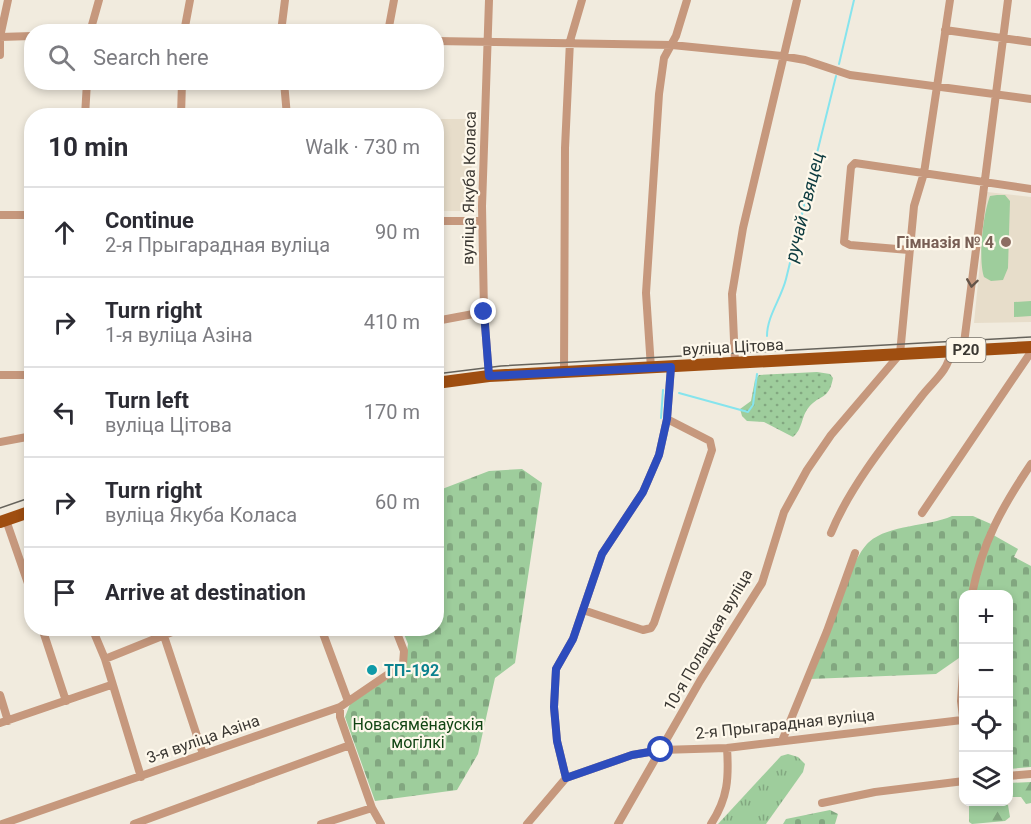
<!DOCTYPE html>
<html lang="en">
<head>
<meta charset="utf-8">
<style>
  body { margin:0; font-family:Roboto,sans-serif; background:#f7f7f7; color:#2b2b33 }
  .controls { position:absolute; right:18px; bottom:18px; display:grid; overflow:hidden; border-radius:12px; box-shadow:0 3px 9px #0003 }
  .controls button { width:54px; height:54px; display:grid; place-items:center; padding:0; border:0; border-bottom:2px solid #e1e1e2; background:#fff; color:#2b2b33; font:30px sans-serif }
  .stop { position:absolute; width:18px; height:18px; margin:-14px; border:4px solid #2d4cbd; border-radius:50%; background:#fff }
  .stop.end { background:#2d4cbd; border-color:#fff; box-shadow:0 2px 6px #0008 }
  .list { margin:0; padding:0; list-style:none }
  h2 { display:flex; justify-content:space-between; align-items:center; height:78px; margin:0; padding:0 24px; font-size:26px }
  h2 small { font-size:20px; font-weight:400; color:#7c7c81 }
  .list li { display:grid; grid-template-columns:39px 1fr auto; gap:18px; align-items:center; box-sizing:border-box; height:90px; padding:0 24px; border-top:2px solid #e1e1e2 }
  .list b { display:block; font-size:22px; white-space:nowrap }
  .list p { margin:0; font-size:20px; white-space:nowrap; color:#7c7c81 }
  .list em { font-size:20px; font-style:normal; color:#7c7c81 }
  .icon { flex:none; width:33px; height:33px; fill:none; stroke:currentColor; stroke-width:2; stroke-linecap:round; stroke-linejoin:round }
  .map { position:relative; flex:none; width:1031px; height:824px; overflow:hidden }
  .search { position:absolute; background:#fff; box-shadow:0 3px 9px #0003; left:24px; top:24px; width:420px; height:66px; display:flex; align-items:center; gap:15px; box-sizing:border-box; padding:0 21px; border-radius:24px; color:#7c7c81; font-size:22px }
  .panel { position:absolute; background:#fff; box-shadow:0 3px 9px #0003; left:24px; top:108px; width:420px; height:528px; border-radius:24px }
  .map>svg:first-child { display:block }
</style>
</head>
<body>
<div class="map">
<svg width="1031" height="824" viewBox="0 0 1031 824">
  <defs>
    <pattern id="grass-dots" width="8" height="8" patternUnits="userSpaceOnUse" patternTransform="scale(1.5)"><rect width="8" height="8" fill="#9ecd9c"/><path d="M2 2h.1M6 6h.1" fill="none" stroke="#82a780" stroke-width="1.8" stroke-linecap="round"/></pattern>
    <pattern id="forest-firs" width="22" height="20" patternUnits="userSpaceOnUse" patternTransform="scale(1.5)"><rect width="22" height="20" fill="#9ecd9c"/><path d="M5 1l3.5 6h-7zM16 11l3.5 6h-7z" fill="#82a780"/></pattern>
    <pattern id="cemetery-stones" width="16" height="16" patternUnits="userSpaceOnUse" patternTransform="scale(1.5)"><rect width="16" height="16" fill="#9ecd9c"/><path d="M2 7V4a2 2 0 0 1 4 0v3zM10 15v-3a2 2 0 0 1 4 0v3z" fill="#82a780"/></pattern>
    <pattern id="park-tufts" width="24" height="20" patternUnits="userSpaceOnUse" patternTransform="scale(1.5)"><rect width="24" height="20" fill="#9ecd9c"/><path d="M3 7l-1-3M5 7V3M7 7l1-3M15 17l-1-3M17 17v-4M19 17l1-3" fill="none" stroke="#82a780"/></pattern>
  </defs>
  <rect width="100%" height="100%" fill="#f1ebde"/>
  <path fill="#e7ddca" d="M437 119H471L472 211H437Z
    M987 192 1031 197V322L974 323Z"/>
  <path fill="url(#grass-dots)" d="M817 372 830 374 833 378C829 400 820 394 809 407 801 416 803 429 793 437L764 422 747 421 742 416 740 409 751 401 755 380 759 375Z"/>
  <path fill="url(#forest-firs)" d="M1031 782V803L1026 804 1021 797H1009V783Z
    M967 802H999L1008 805 1010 817 1005 821 972 824 969 822V805Z"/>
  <path fill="url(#cemetery-stones)" d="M522 469 542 483 515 663 495 678 478 754 457 790 375 801 345 717 350 704 404 668 408 644 402 629 436 628 437 491 489 471Z
    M952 516H973L991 524 988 532 1018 549 1014 557 1031 566V767L1009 769 1008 594H964L963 663 959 658 936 674 810 679C820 652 850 558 869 542 890 524 927 527 952 516Z
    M830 810 838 814 835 824H783L786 819Z"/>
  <path fill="url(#park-tufts)" d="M788 754 798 757 805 764 803 772 766 824H718L781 756Z"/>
  <path fill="#9ecd9c" d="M997 195H1005L1010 201 1008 268 1003 280 991 281 984 277C978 259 983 214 990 196Z
    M1031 301V316L1014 317V302Z"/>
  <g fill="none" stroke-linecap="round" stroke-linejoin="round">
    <path stroke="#86e4ed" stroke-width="2" d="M839 64 854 0
      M767 336C767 316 781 299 786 279L836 76
      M679 393 748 412 753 405 757 374
      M661 418 663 390"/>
    <path stroke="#c6987d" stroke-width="8" d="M489 0 482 206 484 312 489 376
      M945 30 1031 42
      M90 32 99 0
      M184 32 190 0
      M281 32 285 0
      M388 32 394 0
      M0 37 32 36
      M436 41 672 45 782 56 805 60 850 75 1031 99
      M0 55V37L8 0
      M284 82 287 116
      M85 116 87 82
      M181 116 182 82
      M0 215H32
      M436 221H482
      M909 250 850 245 844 242 851 167 855 163 1031 189
      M436 321 484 312
      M963 351 1008 0
      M735 363 732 294 743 228 797 0
      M651 368 646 293 659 94 664 58 676 36 687 0
      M564 373 565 148 570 41 582 0
      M0 375H32
      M0 442 32 436
      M922 513 1031 352
      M6 520 32 595
      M831 533C850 486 890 437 921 397 933 381 948 372 951 351
      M972 594C982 543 1002 507 1031 464
      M583 610 643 630 651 628 654 623 712 450 710 441 667 419
      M42 628 66 701
      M92 628 105 659 141 777
      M321 628 348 701
      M164 636 203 754
      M964 658 961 701 964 726
      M105 659 182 628
      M0 695 8 721
      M340 707V717L372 808 381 824
      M0 723 111 685
      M782 741 827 631 855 553
      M1008 776 1031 774
      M566 778 557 741 554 707 556 669 573 639 602 554 643 492 659 455 667 419 671 367
      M822 803 875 792 964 781
      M2 824 340 707 403 664 404 651 395 628
      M134 824 350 745
      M321 824 372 808
      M527 824 566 778 632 755 661 750 727 748 962 720
      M618 824 700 681 762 583 784 512 807 470 831 435 900 354 914 206 924 173 950 0
      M711 824C728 798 729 778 727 748"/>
    <path stroke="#9f4e10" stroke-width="12" d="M436 383 489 376 1031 347
      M0 522 32 511"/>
    <path stroke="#66635c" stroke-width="1.5" d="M436 374 501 366 1031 337
      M0 508 32 497"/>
  </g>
  <defs><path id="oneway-chevron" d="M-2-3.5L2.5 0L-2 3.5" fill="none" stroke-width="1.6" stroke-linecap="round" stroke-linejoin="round" transform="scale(1.5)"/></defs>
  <use stroke="#645448" href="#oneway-chevron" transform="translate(972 283) rotate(98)"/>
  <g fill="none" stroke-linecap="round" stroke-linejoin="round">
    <path stroke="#2d4cbd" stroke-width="8" d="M484 312 489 376 671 367 667 419 659 455 643 492 602 554 573 639 556 669 554 707 557 741 566 778 632 755 661 750"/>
  </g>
  <circle fill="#8d6e63" stroke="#fef8eb" stroke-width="2" cx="1006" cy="242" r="6"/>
  <circle fill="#0f9aa8" stroke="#fef8eb" stroke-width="2" cx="372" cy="670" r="6"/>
  <g text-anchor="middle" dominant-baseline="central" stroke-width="4.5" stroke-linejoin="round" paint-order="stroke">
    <rect fill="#fef8eb" stroke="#75716a" stroke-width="1.5" x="946.5" y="338" width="39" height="24" rx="4.5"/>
    <g font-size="15" font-weight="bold" fill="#3a3732">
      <text x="966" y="350">Р20</text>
    </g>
    <g font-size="16" fill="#3a3732" stroke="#fef8eb">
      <text transform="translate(469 188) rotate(-89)">вуліца Якуба Коласа</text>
      <text transform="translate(733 347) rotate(-3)">вуліца Цітова</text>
      <text transform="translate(708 640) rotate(-60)">10-я Полацкая вуліца</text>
      <text transform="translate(785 724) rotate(-6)">2-я Прыгарадная вуліца</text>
      <text transform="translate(203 739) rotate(-19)">3-я вуліца Азіна</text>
    </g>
    <g font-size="16" font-weight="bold" fill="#785e54" stroke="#fef8eb" text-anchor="end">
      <text x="994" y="242">Гімназія № 4</text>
    </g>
    <g font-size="16" font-weight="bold" fill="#0d838f" stroke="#fef8eb" text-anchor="start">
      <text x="384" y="670">ТП-192</text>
    </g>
    <g font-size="16" fill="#104413" stroke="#fef8eb">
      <text x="418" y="724">Новасямёнаўскія<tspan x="418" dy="18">могілкі</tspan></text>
    </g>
    <g font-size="18" font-style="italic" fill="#0d3b3f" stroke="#fef8eb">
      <text transform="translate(804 207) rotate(-76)">ручай Свяцец</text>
    </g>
  </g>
</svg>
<div class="controls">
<button>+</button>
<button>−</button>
<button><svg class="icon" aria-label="locate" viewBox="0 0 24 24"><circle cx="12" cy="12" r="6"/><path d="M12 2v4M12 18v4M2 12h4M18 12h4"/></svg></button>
<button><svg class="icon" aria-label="layers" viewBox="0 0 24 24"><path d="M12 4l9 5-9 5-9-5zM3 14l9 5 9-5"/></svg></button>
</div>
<div class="stop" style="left:661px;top:750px"></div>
<div class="stop end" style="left:484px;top:312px"></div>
<div class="search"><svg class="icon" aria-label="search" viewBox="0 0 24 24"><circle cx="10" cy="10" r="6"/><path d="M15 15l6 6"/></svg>Search here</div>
<section class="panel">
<h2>10 min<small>Walk · 730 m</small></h2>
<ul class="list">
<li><svg class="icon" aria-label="ahead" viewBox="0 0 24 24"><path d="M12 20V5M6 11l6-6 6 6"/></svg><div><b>Continue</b><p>2-я Прыгарадная вуліца</p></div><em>90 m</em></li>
<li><svg class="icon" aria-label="right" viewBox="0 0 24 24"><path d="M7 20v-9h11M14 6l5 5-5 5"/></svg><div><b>Turn right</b><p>1-я вуліца Азіна</p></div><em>410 m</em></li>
<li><svg class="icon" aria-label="left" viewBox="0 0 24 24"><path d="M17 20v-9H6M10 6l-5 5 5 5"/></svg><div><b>Turn left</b><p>вуліца Цітова</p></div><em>170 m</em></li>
<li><svg class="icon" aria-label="right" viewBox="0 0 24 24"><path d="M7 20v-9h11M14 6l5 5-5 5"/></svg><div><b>Turn right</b><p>вуліца Якуба Коласа</p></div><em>60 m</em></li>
<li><svg class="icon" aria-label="arrive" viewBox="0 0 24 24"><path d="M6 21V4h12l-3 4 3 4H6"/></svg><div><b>Arrive at destination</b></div></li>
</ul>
</section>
</div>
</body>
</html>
